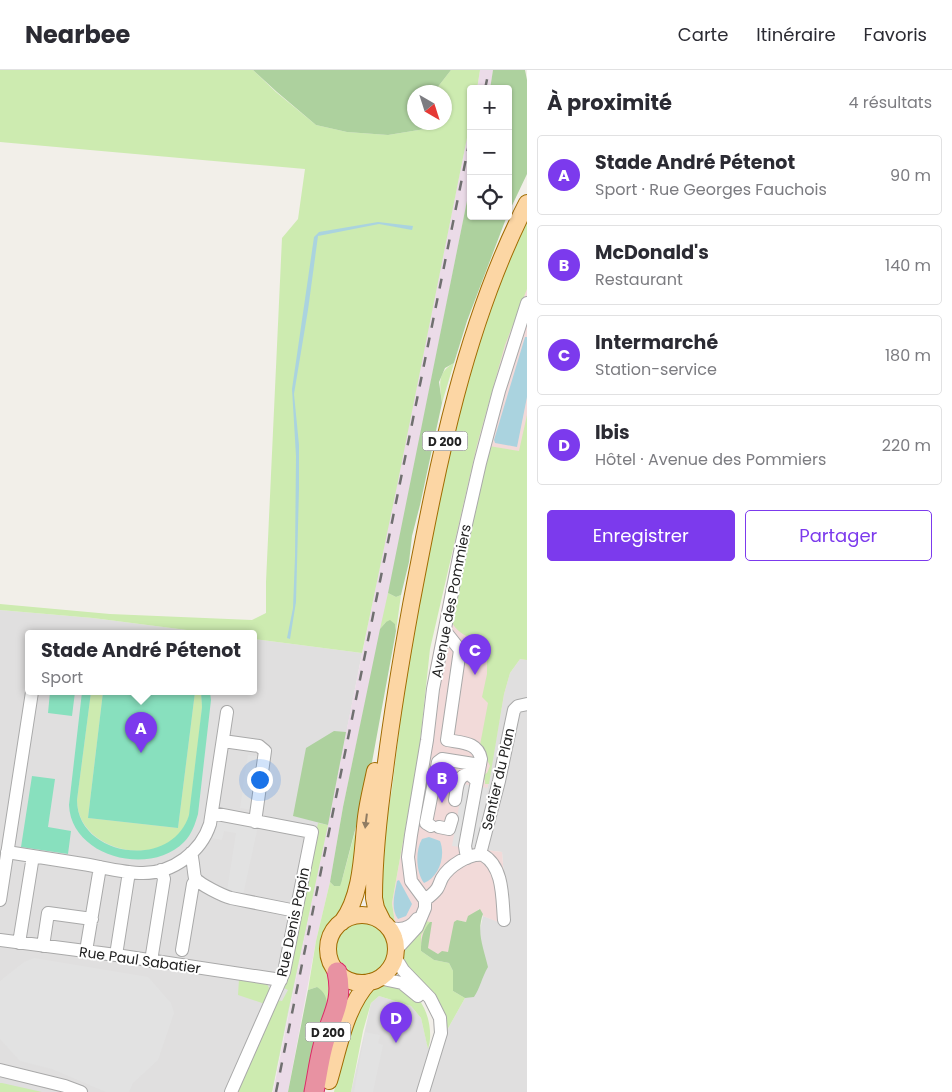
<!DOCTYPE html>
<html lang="fr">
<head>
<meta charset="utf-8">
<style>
  body { margin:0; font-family:Poppins,sans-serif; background:#f7f7f7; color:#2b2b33 }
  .controls { position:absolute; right:15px; top:15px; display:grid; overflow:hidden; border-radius:5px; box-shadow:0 1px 4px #0004 }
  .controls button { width:45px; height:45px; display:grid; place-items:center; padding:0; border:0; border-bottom:1px solid #e1e1e2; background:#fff; color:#2b2b33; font:25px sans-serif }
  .compass { position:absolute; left:407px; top:15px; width:45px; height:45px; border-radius:50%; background:#fff; box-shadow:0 1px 4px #0004; rotate:141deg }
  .you { position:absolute; left:259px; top:709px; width:18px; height:18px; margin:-12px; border:4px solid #fff; border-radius:50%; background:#1a73e8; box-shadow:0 0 0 8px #1a73e833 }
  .badge { display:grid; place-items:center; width:32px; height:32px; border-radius:50%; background:#7c3aed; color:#fff; font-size:16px; font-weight:700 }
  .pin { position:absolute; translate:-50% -41px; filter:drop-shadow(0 1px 2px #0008) }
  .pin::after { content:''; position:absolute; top:26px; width:18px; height:15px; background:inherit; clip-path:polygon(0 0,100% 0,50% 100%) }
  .popup { position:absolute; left:25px; top:560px; width:232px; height:65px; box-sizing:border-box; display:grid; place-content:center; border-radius:5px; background:#fff; filter:drop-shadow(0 1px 4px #0005); font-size:16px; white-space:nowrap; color:#7c7c81 }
  .popup b { font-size:19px; color:#2b2b33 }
  .popup::after { content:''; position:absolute; left:50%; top:100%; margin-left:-10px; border:10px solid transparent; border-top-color:#fff }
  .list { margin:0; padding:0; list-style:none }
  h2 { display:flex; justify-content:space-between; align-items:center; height:65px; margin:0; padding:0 20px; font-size:21px }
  h2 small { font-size:16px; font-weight:400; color:#7c7c81 }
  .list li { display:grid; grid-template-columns:32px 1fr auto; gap:15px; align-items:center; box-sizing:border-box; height:80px; margin:0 10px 10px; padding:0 10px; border:1px solid #e1e1e2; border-radius:5px }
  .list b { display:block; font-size:19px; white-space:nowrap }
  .list p { margin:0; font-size:16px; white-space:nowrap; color:#7c7c81 }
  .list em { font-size:16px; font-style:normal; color:#7c7c81 }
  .actions { display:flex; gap:10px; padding:15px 20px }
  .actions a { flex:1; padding:11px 0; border:1px solid #7c3aed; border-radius:5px; text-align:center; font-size:18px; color:#7c3aed }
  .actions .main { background:#7c3aed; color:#fff }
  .icon { flex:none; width:28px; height:28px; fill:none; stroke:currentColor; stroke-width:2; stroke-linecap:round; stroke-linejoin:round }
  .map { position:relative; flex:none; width:527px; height:1022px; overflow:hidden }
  header { display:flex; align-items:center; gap:30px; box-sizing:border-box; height:70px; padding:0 25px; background:#fff; border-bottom:1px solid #e1e1e2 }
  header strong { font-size:24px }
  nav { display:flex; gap:28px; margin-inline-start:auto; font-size:18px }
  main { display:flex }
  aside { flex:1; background:#fff }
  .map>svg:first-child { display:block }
</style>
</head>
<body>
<header>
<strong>Nearbee</strong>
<nav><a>Carte</a><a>Itinéraire</a><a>Favoris</a></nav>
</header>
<main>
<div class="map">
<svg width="527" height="1022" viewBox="0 0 527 1022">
  <rect width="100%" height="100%" fill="#f2efe9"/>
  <path fill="#e0dfdf" d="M0 540 93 548 218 564H28V622H254V569L362 583 330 745 272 1022H0Z
    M520 589 527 590V1022H351L371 933 379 926 411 936 421 948 428 978 446 962 465 928 483 846 508 855 502 782 477 779 504 624 510 603Z"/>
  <path fill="#f2dad9" d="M527 212V590L520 589 510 602 504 624 477 779 502 782 508 856 483 846V844L479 839 466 852 457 850 448 882 438 884 427 878 395 853 392 833 419 682 429 602 460 445 491 311Z"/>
  <path fill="#ebdbe8" d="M480 0H493L490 19H477Z
    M471 48V111L393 502 343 737 330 812 316 871 288 1022H273Z"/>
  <path fill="#cdebb0" d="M0 0H253L276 22 316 55 347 62 388 65 431 58 432 53 444 52V22H436L437 18 451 0H480L477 19H471V48L397 416 362 583 254 569V564H218L93 548 0 540V534L110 544 252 550 266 543V512L282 168 298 149 305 99 0 72Z
    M527 147V219L505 275 477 375 430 579 419 682 392 833 395 853 390 851 383 842 380 790 392 719 402 637 401 627 451 362 475 276Z
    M454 293 442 333C440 315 436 303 454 293Z
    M527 345V590L520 589 510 603 504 624 489 714H485V710L481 708V706L487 703 490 696 480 675 488 633 482 627 487 604V589L472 578 475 570C464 565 455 561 451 550L489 376 519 381Z
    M388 523 396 527 401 525 396 561 395 554 386 552 380 559Z
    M91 622H103L88 748 178 758 195 622H201L202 637C200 660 197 682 194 705 192 723 193 746 182 761 154 799 77 779 77 730Z
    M318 753 328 755 288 942 272 1022H235L277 930 282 931 288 920 282 917 290 897Z
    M355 762 356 784 347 839 326 858 321 870 320 880 322 891 333 912 327 945 309 996 327 937 317 917 308 920 316 871 330 812 334 816 342 810Z
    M426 851 430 852 421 865V881L434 890 449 893 453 901V921L465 928 446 962 404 896C400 877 415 865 426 851Z
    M336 879a26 26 0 1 1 52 0a26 26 0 1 1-52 0Z
    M239 909 266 912 270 920 265 934 238 925Z
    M393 912C401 918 413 923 419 930 429 942 433 965 428 979L421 948 411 936 379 926 371 933 363 961 351 1022H334L344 968 372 918 383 914Z
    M0 1013H2L42 1022H0Z"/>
  <path fill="#add19e" d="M253 0H451L437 18 436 22H414V52L432 53 431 58 388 65 347 62 316 55 277 22Z
    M493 0H525L527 10V104L508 144V19H490Z
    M471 111V146H507L467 251 454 293 445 298 439 312 442 333 420 435 412 466 409 492 401 525 396 527 388 523Z
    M390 550 395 554 396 561 370 703 342 810 340 816H334L330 812 343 737 380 559 386 552Z
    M334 661 346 662 328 755 293 746 306 678Z
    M480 839 483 844C476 862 484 879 488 897 482 907 480 918 474 927L465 928 453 921V901L449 893 434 890 421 881C421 869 422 861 430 852H432L428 878 438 884 442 881 448 882 454 852 457 850 466 852 468 846Z
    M317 917C325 922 327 928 327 937L309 996 304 1022H288L308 920Z"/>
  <path fill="#88e0be" d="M50 622H75L72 646 48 643Z
    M82 622H91L77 730C77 787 172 801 189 745L202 637 201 622H210L211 630 198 744C195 754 192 764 184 772 150 807 71 787 69 735Z
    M103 622H195L178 758 88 748Z
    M32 706 55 709 48 757 71 761 68 784 21 777Z"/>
  <path fill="#e2e2e2" d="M248 685 262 687 254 740 240 738Z
    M463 714 488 718 477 779 452 776Z
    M219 749 258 756 243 825 226 827 236 763 224 761 222 770 211 768 214 754Z
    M34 888 148 907 171 933 174 943 158 990 133 1013 129 1022H106L52 999 20 991 0 969V911L24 892Z
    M365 962 380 965 378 973 383 975 373 1022H354Z"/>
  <path fill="#aad3df" d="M378 152 413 156 412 160 379 154 318 166 308 240 294 324 299 375V419L296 532 290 569 287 568 293 538 295 487 296 386 292 319 314 167 319 162Z
    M525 267H527V327L517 377 495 373 494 370Z
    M429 767 440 771C446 786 439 807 424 813 416 802 415 781 422 769Z
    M399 810 412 834 406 846 398 849C390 838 395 823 397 811Z"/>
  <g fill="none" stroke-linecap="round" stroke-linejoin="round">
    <defs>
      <path id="minor" d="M445 561 460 580 447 670C462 673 478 672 481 689L465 776 467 788
        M223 671 259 676 265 681 255 752
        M455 730C457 720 456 705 469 704L477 711
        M212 743 312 762 284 902 231 1022
        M431 756 426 753 438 692 442 689 480 695
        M439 757 449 759 452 749
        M7 782C32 786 57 790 83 794 102 797 123 803 143 803 173 803 201 782 210 754L227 642
        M191 783C193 789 194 805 195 808 199 814 223 826 231 828L296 841
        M480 784 499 711 514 640 518 636 527 634
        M0 830 32 622
        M425 830 411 811 408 787 411 765 427 670 433 619 462 472 480 393 499 321 527 233
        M425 830C429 827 434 823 437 819 439 816 440 812 442 808 449 796 469 783 483 785 504 797 502 829 504 850
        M388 857C399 861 410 859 417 849
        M0 870 116 885 281 910
        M19 873 33 786
        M43 876 48 843 92 849
        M182 880 193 814 196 809
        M396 880 417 857 425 838V830
        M86 881 100 797
        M116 885 129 802
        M395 887 403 900 430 928 440 948 441 963 423 1022
        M151 891 164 809 161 800
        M378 908 402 913 418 926
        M0 1000 65 1016 81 1022"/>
      <path id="major" d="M328 879a34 34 0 1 1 68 0a34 34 0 1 1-68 0Z
        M342 852C363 824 362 780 366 747 368 731 372 716 375 701
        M383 852 376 838 374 828C374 785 379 742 385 700 392 644 401 590 411 535 437 399 463 258 527 133
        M329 1011C339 978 345 938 369 912"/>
      <path id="highway" d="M314 1022C317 1007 319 991 323 976 330 948 344 933 337 902"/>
    </defs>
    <use href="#minor" stroke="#a9a9a9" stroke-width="14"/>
    <use href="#major" stroke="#a06b00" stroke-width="18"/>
    <use href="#highway" stroke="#dc2a67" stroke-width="21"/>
    <use href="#minor" stroke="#fff" stroke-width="12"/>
    <use href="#major" stroke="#fcd6a4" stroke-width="16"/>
    <use href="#highway" stroke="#e892a2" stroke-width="19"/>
    <path stroke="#707070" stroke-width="2.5" stroke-dasharray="10 10" stroke-linecap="butt" d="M485 19 489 0
      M276 1022 471 64"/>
  </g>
  <defs><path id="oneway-solid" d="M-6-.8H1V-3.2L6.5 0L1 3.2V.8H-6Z" transform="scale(1.25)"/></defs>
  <use fill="#8f7c63" href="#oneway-solid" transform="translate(366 751) rotate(97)"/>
  <g text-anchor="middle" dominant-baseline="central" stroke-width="4" stroke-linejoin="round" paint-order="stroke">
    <g fill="#fff" stroke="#646464" stroke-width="1">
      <rect x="422.5" y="361.5" width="45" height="19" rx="4"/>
      <rect x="305.5" y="952.5" width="45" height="19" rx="4"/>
    </g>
    <g font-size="12" font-weight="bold" fill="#222">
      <text x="445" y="371">D 200</text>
      <text x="328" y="962">D 200</text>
    </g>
    <g font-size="14" fill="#222" stroke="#fff">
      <text transform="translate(451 531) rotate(-79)">Avenue des Pommiers</text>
      <text transform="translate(498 709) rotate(-77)">Sentier du Plan</text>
      <text transform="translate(293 852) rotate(-78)">Rue Denis Papin</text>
      <text transform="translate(140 890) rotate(8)">Rue Paul Sabatier</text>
    </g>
  </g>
</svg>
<div class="controls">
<button>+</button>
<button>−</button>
<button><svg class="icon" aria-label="locate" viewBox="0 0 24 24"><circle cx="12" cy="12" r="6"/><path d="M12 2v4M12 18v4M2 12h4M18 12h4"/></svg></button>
</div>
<svg class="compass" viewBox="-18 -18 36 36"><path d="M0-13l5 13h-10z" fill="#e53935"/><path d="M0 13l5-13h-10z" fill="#7c7c81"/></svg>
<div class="you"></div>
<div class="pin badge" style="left:141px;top:683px">A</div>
<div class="popup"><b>Stade André Pétenot</b>Sport</div>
<div class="pin badge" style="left:442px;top:733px">B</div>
<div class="pin badge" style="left:475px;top:605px">C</div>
<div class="pin badge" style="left:396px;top:973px">D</div>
</div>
<aside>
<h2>À proximité<small>4 résultats</small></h2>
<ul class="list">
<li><span class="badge">A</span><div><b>Stade André Pétenot</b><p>Sport · Rue Georges Fauchois</p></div><em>90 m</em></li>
<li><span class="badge">B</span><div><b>McDonald's</b><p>Restaurant</p></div><em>140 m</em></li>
<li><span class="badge">C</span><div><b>Intermarché</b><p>Station-service</p></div><em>180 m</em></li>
<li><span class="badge">D</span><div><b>Ibis</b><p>Hôtel · Avenue des Pommiers</p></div><em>220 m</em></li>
</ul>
<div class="actions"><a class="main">Enregistrer</a><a>Partager</a></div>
</aside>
</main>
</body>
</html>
